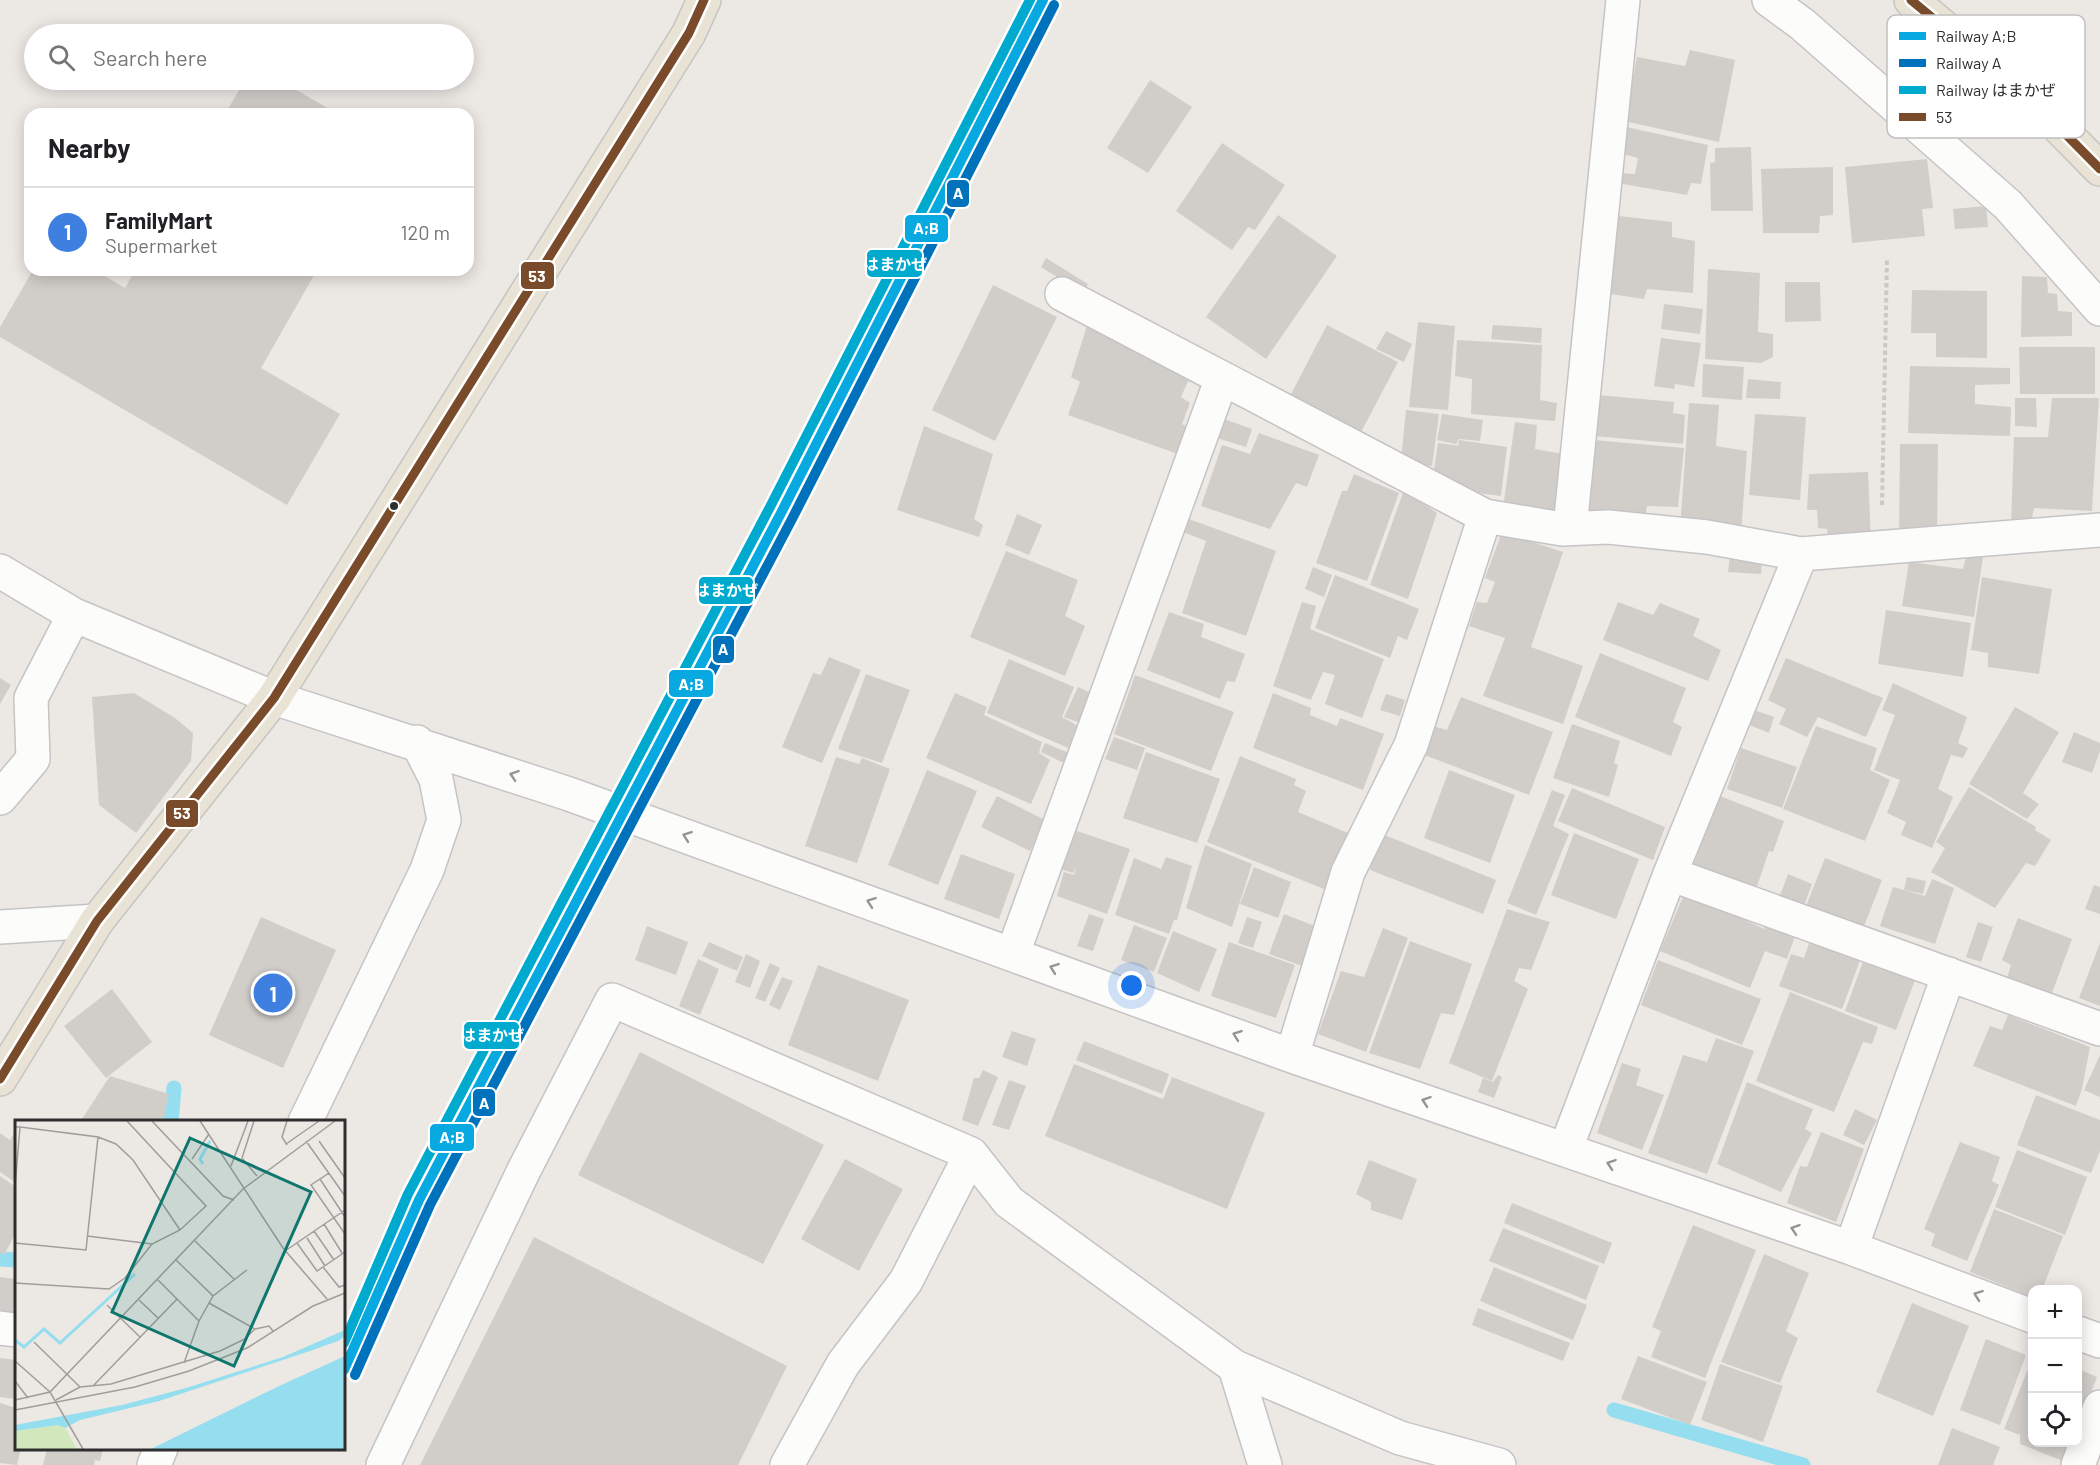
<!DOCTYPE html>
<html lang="en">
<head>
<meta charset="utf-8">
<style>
  body { margin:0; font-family:Barlow,"Noto Sans JP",sans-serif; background:#f2f2f2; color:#202124 }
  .controls { position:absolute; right:18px; bottom:18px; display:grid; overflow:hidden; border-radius:12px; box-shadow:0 3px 15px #0003 }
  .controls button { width:54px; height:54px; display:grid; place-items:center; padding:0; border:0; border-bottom:2px solid #e0e0e0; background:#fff; color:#202124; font:30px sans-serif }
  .you { position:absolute; left:1132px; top:986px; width:21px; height:21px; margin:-15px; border:4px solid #fff; border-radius:50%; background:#1a73e8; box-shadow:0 0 0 9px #1a73e833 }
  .badge { display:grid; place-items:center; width:39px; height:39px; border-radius:50%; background:#b45309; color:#fff; font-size:20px; font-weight:700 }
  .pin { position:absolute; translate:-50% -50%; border:3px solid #fff; box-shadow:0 2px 6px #0006 }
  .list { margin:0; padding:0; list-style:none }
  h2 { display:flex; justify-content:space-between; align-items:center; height:78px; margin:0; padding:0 24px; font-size:26px }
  h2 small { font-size:20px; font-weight:400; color:#757577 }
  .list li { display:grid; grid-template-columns:39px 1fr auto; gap:18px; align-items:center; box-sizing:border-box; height:90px; padding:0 24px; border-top:2px solid #e0e0e0 }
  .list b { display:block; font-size:22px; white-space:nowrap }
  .list p { margin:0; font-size:20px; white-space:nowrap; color:#757577 }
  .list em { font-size:20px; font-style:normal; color:#757577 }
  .icon { flex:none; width:33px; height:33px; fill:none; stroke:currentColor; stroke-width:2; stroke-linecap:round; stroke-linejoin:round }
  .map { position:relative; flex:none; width:2100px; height:1465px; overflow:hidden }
  .search { position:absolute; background:#fff; box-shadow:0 3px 15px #0003; left:24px; top:24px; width:450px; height:66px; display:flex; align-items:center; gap:15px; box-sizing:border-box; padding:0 21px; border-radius:33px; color:#757577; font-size:22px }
  .panel { position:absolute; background:#fff; box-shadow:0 3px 15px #0003; left:24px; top:108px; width:450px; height:168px; border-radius:18px }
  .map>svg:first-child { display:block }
</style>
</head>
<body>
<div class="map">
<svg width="2100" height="1465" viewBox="0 0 2100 1465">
  <rect width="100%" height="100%" fill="#ece8e4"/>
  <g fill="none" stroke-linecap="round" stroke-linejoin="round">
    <path stroke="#94def0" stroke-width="15" d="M171 1122 174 1088
      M0 1259 16 1260
      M1614 1410 1803 1465"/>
  </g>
  <path fill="#d1ceca" d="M1690 50 1735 60 1719 142 1624 121 1637 57 1685 66Z
    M245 80H279L338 114H225Z
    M1150 80 1192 107 1148 173 1107 148Z
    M1622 126 1708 145 1701 184 1691 183 1687 195 1617 183 1618 173 1635 174 1638 158 1619 153Z
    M1222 143 1285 185 1255 230 1248 227 1232 250 1176 211Z
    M1751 147 1753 211H1711L1710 163 1715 162V148Z
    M1927 159 1933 208 1922 209 1925 236 1852 243 1845 167Z
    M1833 167V215L1820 216 1819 233H1763L1761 169Z
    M1986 206 1988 227 1955 229 1953 209Z
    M1278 215 1337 256 1266 359 1206 317Z
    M1619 216 1672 222V237L1695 241 1693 293 1647 289 1644 299 1611 294Z
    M1046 258 1088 284 1083 293 1041 267Z
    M1708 269 1760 273 1758 332 1773 334V357L1761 363 1705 359Z
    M33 270H95L125 288 135 270H317L261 368 340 414 287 505 0 337V327Z
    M2022 276 2047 277 2048 293 2057 294 2058 311 2072 312V336L2021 337Z
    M1785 282H1820L1821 321 1785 322Z
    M993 285 1057 317 995 441 932 410Z
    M1912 290 1987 291V358L1936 357V333H1911Z
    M1664 304 1703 309 1700 334 1661 329Z
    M1089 319 1201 385 1188 381 1181 397 1190 403 1182 424 1187 427 1178 454 1068 415 1080 382 1071 377Z
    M1418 322 1455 326 1448 410 1409 407Z
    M1327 325 1398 362 1359 436 1289 398Z
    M1493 325 1542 328 1541 343 1491 339Z
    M1386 331 1412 344 1404 362 1376 349Z
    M1661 338 1701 343 1694 387 1675 384 1674 389 1654 386Z
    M1457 340 1542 345 1540 400 1557 403 1555 421 1471 414 1472 379 1455 376Z
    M2019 347H2095V394H2020Z
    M1703 364 1744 367 1742 400 1702 397Z
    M1910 366 2010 368V384L1975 385V404L2011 407 2010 436 1908 433Z
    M1748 379 1781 382 1780 399 1746 398Z
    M1598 395 1674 402 1673 413 1685 415 1683 444 1594 436Z
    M2015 398H2036L2037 427 2015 426Z
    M2052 398H2099L2092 511 2034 508 2030 528 2011 526 2014 437H2048Z
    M1689 403 1719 405 1716 446 1747 451 1741 534 1680 529Z
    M1406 410 1439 414 1432 466 1401 462Z
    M1442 414 1483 420 1480 441 1459 439 1456 444 1437 440Z
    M1755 414 1806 417 1800 500 1749 495Z
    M1224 419 1252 429 1246 447 1217 438Z
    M1515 422 1537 425 1535 449 1563 454 1554 517 1503 508Z
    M924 426 993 454 974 519 983 525 979 537 897 510Z
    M1259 433 1319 455 1307 487 1296 483 1270 529 1201 506 1222 445 1250 454Z
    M1459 440 1507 447 1501 496 1455 490 1456 481 1433 476 1438 443 1461 446 1458 445Z
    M1593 440 1684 448 1678 507 1647 506 1645 518 1586 514Z
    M1900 444H1938L1937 537 1899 536Z
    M1868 472 1871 542 1829 544 1827 529 1818 528 1817 510H1807L1809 474Z
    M1354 474 1399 493 1367 581 1316 563 1342 491H1347Z
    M1404 490 1437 513 1408 599 1370 585Z
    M1017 514 1042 525 1029 555 1005 545Z
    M1189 519 1276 551 1246 636 1182 613 1206 541 1183 532Z
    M1502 532 1563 552 1531 647 1583 666 1563 724 1483 696 1505 638 1469 626 1477 602 1487 603 1495 582 1485 578Z
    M1006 551 1078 580 1065 616 1085 626 1065 676 970 637Z
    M1967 553 1983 557 1974 617 1902 606 1909 562 1963 569Z
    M1730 556 1762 560 1761 574 1728 572Z
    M1313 567 1332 575 1324 597 1305 589Z
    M1335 575 1419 609 1407 640 1398 636 1390 658 1315 628Z
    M1982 577 2052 589 2039 674 1988 667V653L1971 650Z
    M1302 602 1316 606 1310 629 1384 659 1362 718 1325 704 1335 675 1323 672 1311 700 1273 686Z
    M1618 602 1653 615 1660 603 1700 619 1693 636 1721 650 1708 681 1603 640Z
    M1886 610 1971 623 1963 677 1878 664Z
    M1169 612 1204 624 1201 637 1245 654 1235 682 1227 681 1220 699 1147 670Z
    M1600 653 1686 688 1673 722 1682 727 1671 756 1575 717Z
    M829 657 861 670 822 763 782 747 813 673 821 675Z
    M1786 658 1883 698 1866 737 1818 717 1807 737 1779 724 1786 709 1768 700Z
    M1009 659 1074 687 1062 717 1080 727 1071 749 987 713Z
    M866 674 910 690 882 763 838 749Z
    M1135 675 1234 712 1211 771 1114 734Z
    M0 678 11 685 0 704Z
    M1893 683 1967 717 1958 743 1968 748 1963 758 1951 755 1938 789 1953 797 1932 848 1901 835 1906 822 1887 813 1900 780 1874 770 1895 715 1882 710Z
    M1078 687 1095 695 1083 724 1064 717Z
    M134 693 175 718 193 733 191 761 136 833 99 805 92 697Z
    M955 693 987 707 984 715 1042 742 1039 753 1050 760 1031 804 926 758Z
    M1273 693 1311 708 1310 715 1337 726 1340 718 1384 734 1363 790 1253 748Z
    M1386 694 1405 700 1400 716 1380 710Z
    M1461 697 1553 732 1529 795 1422 754 1433 726 1447 730Z
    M2015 707 2059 732 2023 793 2039 804 2027 819 1969 784Z
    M1754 710 1774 717 1769 733 1749 725Z
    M1572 724 1620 741 1614 763 1618 765 1609 797 1553 778Z
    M1816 726 1877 748 1870 770 1890 780 1865 841 1783 809Z
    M2074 732 2100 743V751L2092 773 2062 762Z
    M1114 737 1145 748 1137 770 1105 759Z
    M1045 743 1069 753 1064 763 1041 752Z
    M1741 748 1797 767 1782 808 1727 789Z
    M1146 752 1220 779 1197 843 1123 818Z
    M1240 756 1296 779 1294 785 1306 791 1298 812 1348 833 1324 889 1207 842Z
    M836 757 859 764 862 758 890 769 857 863 805 846Z
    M927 770 977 791 938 885 888 865Z
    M1449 770 1515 795 1490 863 1424 838Z
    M1969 787 2036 827 2035 830 2051 840 2035 866 2026 863 1995 908 1931 872 1945 848 1936 842Z
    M1572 788 1665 827 1653 860 1558 821Z
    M1552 790 1565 795 1553 826 1569 834 1536 915 1507 903Z
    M997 796 1045 820 1030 851 981 827Z
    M1720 796 1784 821 1773 852 1769 851 1754 895 1691 871Z
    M1074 830 1130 849 1107 914 1057 896 1064 872 1074 875 1076 867 1073 873 1061 869Z
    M1574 833 1639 859 1616 919 1551 895Z
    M1382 834 1496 880 1483 914 1370 870Z
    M1205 845 1252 864 1232 927 1186 908Z
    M961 854 1015 874 999 919 944 899Z
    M1166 857 1192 866 1177 920H1174L1169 934 1115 915 1134 858 1161 869Z
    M1825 858 1882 880 1861 934 1804 911Z
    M1254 867 1291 882 1278 918 1240 904Z
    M1788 874 1812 884 1801 914 1777 904Z
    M1907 877 1926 881 1923 894 1904 890Z
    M1932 879 1954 888 1935 944 1880 926 1893 887 1925 896Z
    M2094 885 2100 887V914L2085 909Z
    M1685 892 1764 929 1768 921 1796 933 1787 959 1765 951 1750 988 1660 951Z
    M1507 909 1550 922 1531 970 1519 968 1514 981 1528 989 1492 1081 1449 1063Z
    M1089 914 1104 919 1093 951 1077 946Z
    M1284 914 1315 926 1302 966 1269 954Z
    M261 917 336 950 283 1068 209 1035Z
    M1247 917 1262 922 1253 948 1238 943Z
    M2018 918 2072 939 2049 1001 2005 984 2011 965 2002 960Z
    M1978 922 1993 927 1981 962 1966 957Z
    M1134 925 1167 938 1154 972 1121 960Z
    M647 926 688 942 676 975 635 960Z
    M1383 928 1408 938 1366 1052 1318 1034 1341 971 1364 977Z
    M1173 931 1217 949 1199 992 1157 973Z
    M1812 935 1862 955 1842 1009 1779 986 1791 954 1804 958Z
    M1410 941 1472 964 1454 1015 1441 1013 1420 1069 1369 1053Z
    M709 942 743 957 737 971 702 956Z
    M1229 942 1295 965 1276 1018 1211 996Z
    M2100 943V1006L2079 998Z
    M746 954 760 961 750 988 735 982Z
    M1865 956 1917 975 1896 1030 1845 1011Z
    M698 959 719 969 700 1015 679 1006Z
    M1658 960 1761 999 1742 1045 1641 1005Z
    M770 963 780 968 765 1002 755 998Z
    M818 965 909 1000 878 1081 788 1045Z
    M782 977 793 981 780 1010 769 1005Z
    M112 989 152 1042 106 1078 64 1026Z
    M1790 992 1878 1027 1872 1044 1863 1042 1834 1112 1756 1081Z
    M2008 1015 2090 1047 2082 1089 2076 1106 1973 1066 1990 1026 2002 1030Z
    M1012 1031 1036 1039 1027 1066 1002 1057Z
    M1716 1038 1754 1051 1707 1174 1648 1153 1683 1055 1707 1062Z
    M1084 1041 1169 1074 1162 1094 1076 1060Z
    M640 1052 824 1145 763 1264 578 1175Z
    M2100 1055V1097L2084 1090Z
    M1622 1063 1641 1069 1636 1085 1664 1095 1642 1150 1597 1133Z
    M1074 1064 1163 1099 1172 1077 1265 1113 1227 1209 1045 1136Z
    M983 1070 998 1077 978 1126 962 1120 974 1078H979Z
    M1498 1075 1502 1077 1494 1098 1478 1092 1483 1078 1493 1082Z
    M110 1076 169 1094 163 1122H80Z
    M1009 1080 1026 1086 1009 1130 992 1125Z
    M1747 1082 1813 1109 1805 1129 1812 1133 1781 1192 1717 1164Z
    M2036 1095 2100 1120V1151L2091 1173 2017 1145Z
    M1855 1109 1877 1120 1864 1145 1843 1135Z
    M16 1130V1183L0 1172V1133L10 1140Z
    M1821 1132 1864 1149 1836 1222 1787 1203 1800 1166 1807 1167Z
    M1960 1142 2000 1157 1992 1181 1999 1185 1967 1261 1931 1246 1935 1234 1924 1229Z
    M2017 1150 2087 1177 2065 1235 1995 1207Z
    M845 1159 903 1189 859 1271 801 1239Z
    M1369 1160 1417 1179 1402 1220 1371 1210V1202L1356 1194Z
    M0 1176 16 1187V1233L4 1255 0 1253Z
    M1512 1203 1612 1243 1604 1264 1504 1223Z
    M1994 1209 2063 1236 2042 1290H2032V1297L1970 1272Z
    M1693 1225 1756 1250 1705 1378 1651 1357 1661 1331 1652 1327Z
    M1503 1228 1599 1266 1586 1300 1489 1261Z
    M534 1237 787 1366 738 1465H420Z
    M1764 1254 1809 1273 1786 1331 1798 1338 1780 1383 1721 1362Z
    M1494 1267 1587 1305 1573 1340 1480 1301Z
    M0 1277 16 1279V1316L0 1315Z
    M1912 1303 1969 1326 1933 1416 1876 1392Z
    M1478 1308 1570 1343 1563 1361 1472 1325Z
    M1986 1339 2026 1355 2000 1425 1960 1410Z
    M1638 1356 1707 1382 1690 1425 1621 1399Z
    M0 1358 16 1360V1399L0 1397Z
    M2032 1359V1442H2071L2063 1461 2020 1444V1435L2004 1429Z
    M1720 1364 1783 1386 1763 1442 1701 1420Z
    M2078 1369 2097 1377 2078 1426Z
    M0 1403 16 1408V1448H21L17 1465 0 1463Z
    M1952 1428 2000 1447 1993 1465H1938Z
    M47 1448H103L100 1461 95 1460 94 1465H43Z"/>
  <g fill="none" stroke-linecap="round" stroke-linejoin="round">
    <defs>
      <path id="minor" d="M1769 0 1802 24 2008 205 2100 309
        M1062 294 1485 516
        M1570 528 1623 0
        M0 571 74 615 274 698 569 794 1292 1056 1851 1248 2032 1316
        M0 798 33 759 31 698 74 615
        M1670 874 2100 1029
        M0 927 97 921
        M1013 953 1222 378
        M1292 1056 1348 872 1411 745 1485 516 1562 529 1608 527 1707 537 1801 554 2100 530
        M305 1122 427 870 444 820 436 779 417 742
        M1566 1148 1670 874 1801 554
        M1851 1248 1949 974
        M0 1328 16 1330
        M2078 1333 2100 1341
        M1235 1367 1265 1465
        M154 1465 161 1448
        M383 1465 524 1170 612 1000 971 1154 1009 1202 1235 1367 1400 1438 1499 1465
        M787 1465 843 1364 906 1281 971 1154
        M2078 1465 2100 1407"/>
      <path id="major" d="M1911 0 2034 102 2100 169
        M0 1079 97 921 274 698 689 33 704 0"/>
    </defs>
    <use href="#minor" stroke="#c5c4c5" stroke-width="36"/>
    <use href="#major" stroke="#c6c5c4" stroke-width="36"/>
    <path stroke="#c9c9c8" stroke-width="4" stroke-dasharray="4.5 3" stroke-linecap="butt" d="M1882 505 1887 259"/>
    <use href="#minor" stroke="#fcfcfb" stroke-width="33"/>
    <use href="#major" stroke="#e9e3d5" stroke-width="33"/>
    <defs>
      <path id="bus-1" d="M1911 0 2034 102 2100 169
        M0 1079 97 921 274 698 689 33 704 0"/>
    </defs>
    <use href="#bus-1" stroke="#fff" stroke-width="14"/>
    <use href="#bus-1" stroke="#7a4b2a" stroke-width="9"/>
    <defs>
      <path id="rail-1" d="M344 1370 419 1200 781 513 1043 0"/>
      <path id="rail-2" d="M355 1375 430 1205 792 519 1054 5"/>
      <path id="rail-3" d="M344 1343 408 1194 770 507 1030 0"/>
    </defs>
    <use href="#rail-1" stroke="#fff" stroke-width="15"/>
    <use href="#rail-2" stroke="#fff" stroke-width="15"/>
    <use href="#rail-3" stroke="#fff" stroke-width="15"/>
    <use href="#rail-1" stroke="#07a9e0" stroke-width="10"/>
    <use href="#rail-2" stroke="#0072bc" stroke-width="10"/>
    <use href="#rail-3" stroke="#00a9ce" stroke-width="10"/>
  </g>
  <defs><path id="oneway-chevron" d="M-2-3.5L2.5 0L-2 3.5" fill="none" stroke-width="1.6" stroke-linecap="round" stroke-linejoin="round" transform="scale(1.5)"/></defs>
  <g stroke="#959594">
    <use href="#oneway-chevron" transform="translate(514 775) rotate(-161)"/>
    <use href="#oneway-chevron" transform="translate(687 836) rotate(-160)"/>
    <use href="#oneway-chevron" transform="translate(871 902) rotate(-160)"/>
    <use href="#oneway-chevron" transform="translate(1054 968) rotate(-160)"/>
    <use href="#oneway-chevron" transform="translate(1237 1035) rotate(-160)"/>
    <use href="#oneway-chevron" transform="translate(1426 1101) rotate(-161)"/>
    <use href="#oneway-chevron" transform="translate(1611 1164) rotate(-161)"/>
    <use href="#oneway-chevron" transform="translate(1795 1229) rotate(-161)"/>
    <use href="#oneway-chevron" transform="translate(1978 1295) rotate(-160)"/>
  </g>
  <circle fill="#2e2e2e" stroke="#fff" stroke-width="2" cx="394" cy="506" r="5"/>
  <g transform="translate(15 1120)">
    <rect width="330" height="330" fill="#ece8e4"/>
    <path d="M43 305 50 308 62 329H0V311Z" fill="#d0e8bb"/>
    <path d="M330 210V216L323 221 292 232 144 281 65 300 50 308 43 305 0 311V305L107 285 171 268 268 237ZM330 236V329H136L262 267Z" fill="#94def0"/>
    <path fill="none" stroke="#94def0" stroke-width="3" d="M188 44 185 39 195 21M0 220 9 227 29 209 45 223 120 154"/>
    <path fill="none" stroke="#a09e9b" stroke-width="1.5" d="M137 1 208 76 219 80M185 1 268 128 312 179M239 1 227 38 242 56M272 1 267 17 272 25M0 7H5L0 66M83 17 101 24 118 40 165 110M291 21 330 76M304 21 330 58M271 24 304 1M177 39 194 14M216 46 233 1M314 53 296 65 330 114M305 59 330 97M309 104 327 133M299 111 319 140M72 116 137 124M292 118 310 146M180 121 220 160M0 123 71 130 83 17 5 7M282 123 302 151 330 132M270 131 330 90M161 140 198 176 184 201 169 243M308 147 324 167 330 165M143 160 184 201M0 163 94 169 110 158 137 124 165 110 191 86 112 1M198 176 232 150M124 180 143 198M92 185 125 217M240 209 254 206 258 211M19 222 65 267 96 264 205 231 230 219 240 209 194 183M0 241 35 272 68 329M0 261 13 278M78 266 162 179M0 280 35 272 228 69 320 1M41 280 65 267M0 290 120 267 174 251 232 228 298 186 330 173"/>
    <path fill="#0f766e" fill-opacity="0.15" stroke="#0f766e" stroke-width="3" d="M175 18 296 72 219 246 97 192Z"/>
    <rect width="330" height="330" fill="none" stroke="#2e2e2e" stroke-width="3"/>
  </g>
  <rect x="1887" y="15" width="198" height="123" rx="9" fill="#fff" stroke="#c0c0c0" stroke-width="1.5"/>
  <rect x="1899" y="32" width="27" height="8" fill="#07a9e0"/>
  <rect x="1899" y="59" width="27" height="8" fill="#0072bc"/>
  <rect x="1899" y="86" width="27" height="8" fill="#00a9ce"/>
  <rect x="1899" y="113" width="27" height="8" fill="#7a4b2a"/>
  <g font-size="16" fill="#2e2e2e">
    <text x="1936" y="42">Railway A;B</text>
    <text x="1936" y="69">Railway A</text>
    <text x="1936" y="96">Railway はまかぜ</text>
    <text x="1936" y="123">53</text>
  </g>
  <g stroke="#fff" stroke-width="2">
    <rect x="946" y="179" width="24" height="29" rx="6" fill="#0072bc"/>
    <rect x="904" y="214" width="45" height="29" rx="6" fill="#07a9e0"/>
    <rect x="866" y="249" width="57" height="29" rx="6" fill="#00a9ce"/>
    <rect x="520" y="261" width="35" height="29" rx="6" fill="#7a4b2a"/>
    <rect x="698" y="576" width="56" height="29" rx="6" fill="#00a9ce"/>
    <rect x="712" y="635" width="23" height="29" rx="6" fill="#0072bc"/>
    <rect x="668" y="669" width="46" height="29" rx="6" fill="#07a9e0"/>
    <rect x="165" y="799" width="34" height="29" rx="6" fill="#7a4b2a"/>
    <rect x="463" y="1021" width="57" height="29" rx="6" fill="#00a9ce"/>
    <rect x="472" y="1088" width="24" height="29" rx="6" fill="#0072bc"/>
    <rect x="429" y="1123" width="46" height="29" rx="6" fill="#07a9e0"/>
  </g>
  <g font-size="16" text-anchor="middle" font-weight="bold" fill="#fff">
    <text x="958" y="199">A</text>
    <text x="926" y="234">A;B</text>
    <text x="895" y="270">はまかぜ</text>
    <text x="537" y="282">53</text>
    <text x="726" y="596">はまかぜ</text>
    <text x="723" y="655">A</text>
    <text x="691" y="690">A;B</text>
    <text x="182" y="819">53</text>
    <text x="492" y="1041">はまかぜ</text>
    <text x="484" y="1109">A</text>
    <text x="452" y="1143">A;B</text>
  </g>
</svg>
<div class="controls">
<button>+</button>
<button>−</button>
<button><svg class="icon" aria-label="locate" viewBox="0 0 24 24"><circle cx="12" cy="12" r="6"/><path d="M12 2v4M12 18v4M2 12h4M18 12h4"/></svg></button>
</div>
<div class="you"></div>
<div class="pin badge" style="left:273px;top:993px;background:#3f7fe0">1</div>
<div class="search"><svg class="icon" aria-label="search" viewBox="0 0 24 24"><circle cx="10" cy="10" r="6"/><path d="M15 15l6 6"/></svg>Search here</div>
<section class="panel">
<h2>Nearby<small></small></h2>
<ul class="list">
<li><span class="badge" style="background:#3f7fe0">1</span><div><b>FamilyMart</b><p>Supermarket</p></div><em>120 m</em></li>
</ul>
</section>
</div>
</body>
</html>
